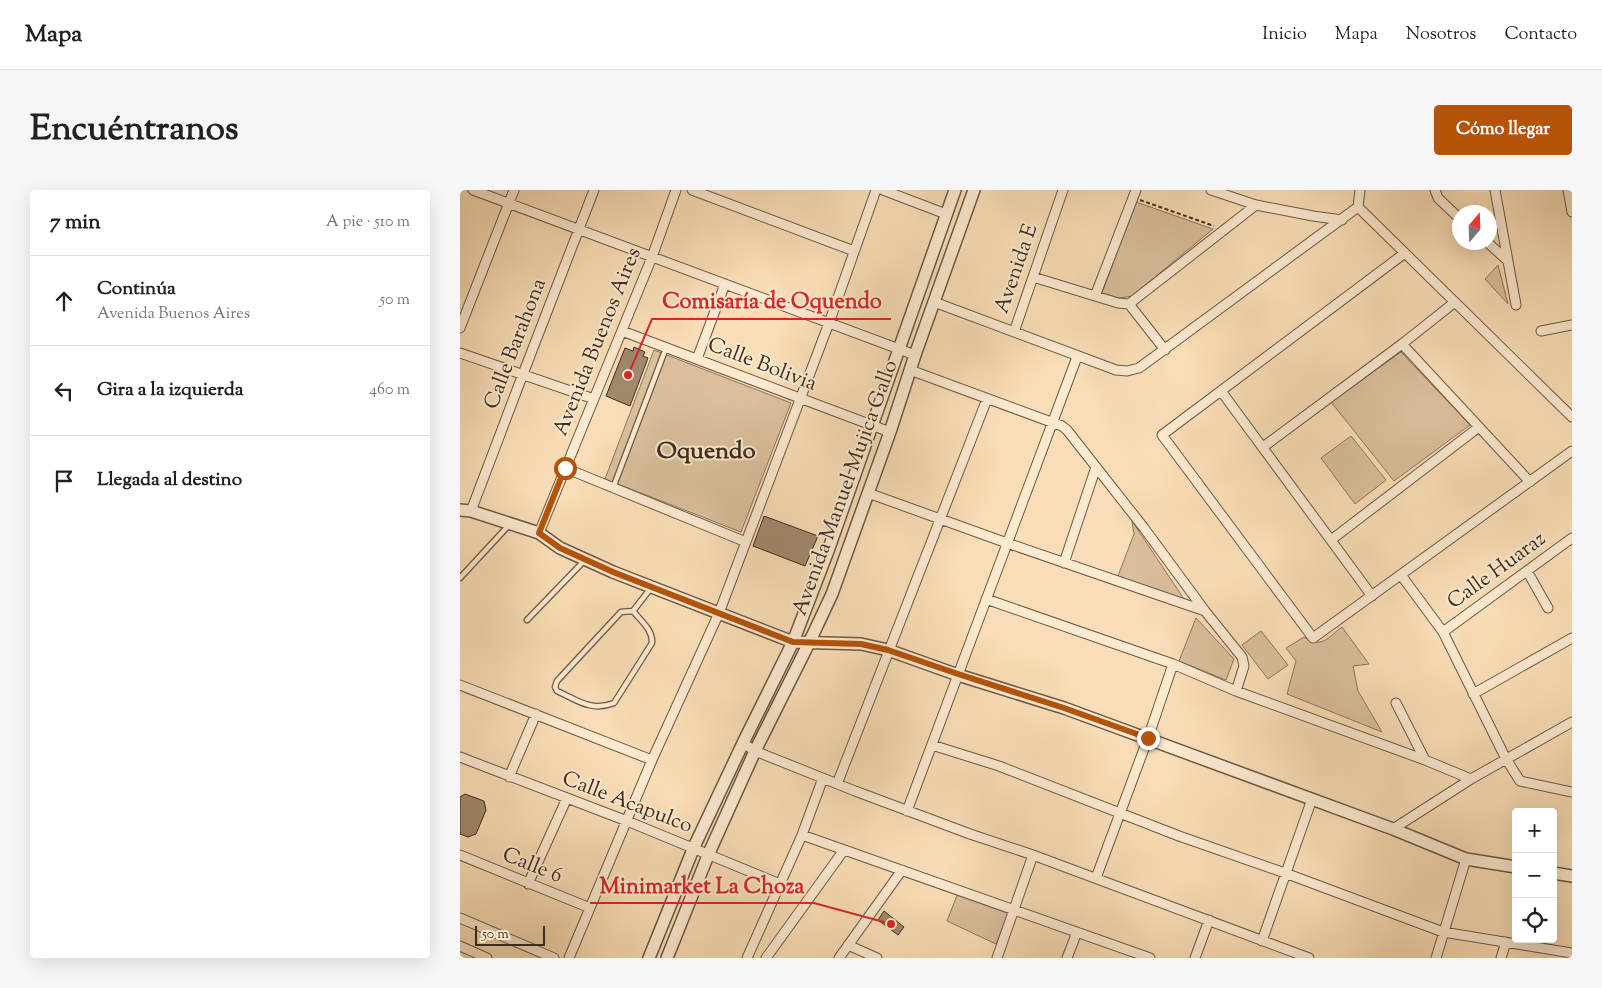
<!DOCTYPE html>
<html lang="es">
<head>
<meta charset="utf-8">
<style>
  body { margin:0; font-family:"Sorts Mill Goudy",serif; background:#f6f6f6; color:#222 }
  .controls { position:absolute; right:15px; bottom:15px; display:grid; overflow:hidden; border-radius:5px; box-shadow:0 5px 20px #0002 }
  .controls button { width:45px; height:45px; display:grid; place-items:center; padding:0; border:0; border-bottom:1px solid #e0e0e0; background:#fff; color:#222; font:25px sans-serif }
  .compass { position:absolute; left:992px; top:15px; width:45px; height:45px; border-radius:50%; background:#fff; box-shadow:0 5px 20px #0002; rotate:19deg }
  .scale { position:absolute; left:15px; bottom:12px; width:70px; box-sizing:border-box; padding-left:5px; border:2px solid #3f2c1e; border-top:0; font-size:14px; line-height:18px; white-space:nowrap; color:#3f2c1e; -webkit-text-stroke:4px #fbe9d0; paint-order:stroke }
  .stop { position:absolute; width:15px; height:15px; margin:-11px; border:4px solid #b45309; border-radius:50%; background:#fff }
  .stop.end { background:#b45309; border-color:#fff; box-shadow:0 1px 5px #0008 }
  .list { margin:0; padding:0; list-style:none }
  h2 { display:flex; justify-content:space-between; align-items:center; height:65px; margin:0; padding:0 20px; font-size:21px }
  h2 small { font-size:16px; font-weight:400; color:#767676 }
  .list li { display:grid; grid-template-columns:32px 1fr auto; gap:15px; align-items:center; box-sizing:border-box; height:90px; padding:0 20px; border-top:1px solid #e0e0e0 }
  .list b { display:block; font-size:19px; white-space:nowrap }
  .list p { margin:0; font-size:16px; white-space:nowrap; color:#767676 }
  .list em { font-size:16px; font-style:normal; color:#767676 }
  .icon { flex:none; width:28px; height:28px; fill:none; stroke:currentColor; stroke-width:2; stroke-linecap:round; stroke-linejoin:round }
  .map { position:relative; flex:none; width:1112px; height:768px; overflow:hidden; border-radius:5px }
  header { display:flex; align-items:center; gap:30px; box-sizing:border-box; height:70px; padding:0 25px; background:#fff; border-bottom:1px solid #e0e0e0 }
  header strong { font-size:24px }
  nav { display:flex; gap:28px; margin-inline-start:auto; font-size:18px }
  .intro { display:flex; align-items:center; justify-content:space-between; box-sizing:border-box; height:120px; padding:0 30px }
  h1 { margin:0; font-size:35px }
  .button { padding:12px 22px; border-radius:5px; background:#b45309; color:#fff; font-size:18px; font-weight:700 }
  main { display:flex; gap:30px; padding:0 30px }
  aside { flex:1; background:#fff; border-radius:5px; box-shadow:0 5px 20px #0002 }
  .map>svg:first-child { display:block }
</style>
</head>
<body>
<header>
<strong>Mapa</strong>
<nav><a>Inicio</a><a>Mapa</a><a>Nosotros</a><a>Contacto</a></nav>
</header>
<div class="intro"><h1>Encuéntranos</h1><a class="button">Cómo llegar</a></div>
<main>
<aside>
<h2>7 min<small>A pie · 510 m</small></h2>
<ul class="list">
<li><svg class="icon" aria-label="ahead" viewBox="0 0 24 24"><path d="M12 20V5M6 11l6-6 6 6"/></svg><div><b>Continúa</b><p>Avenida Buenos Aires</p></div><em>50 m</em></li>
<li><svg class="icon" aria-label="left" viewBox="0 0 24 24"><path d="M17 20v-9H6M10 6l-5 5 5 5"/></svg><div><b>Gira a la izquierda</b></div><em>460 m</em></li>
<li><svg class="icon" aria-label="arrive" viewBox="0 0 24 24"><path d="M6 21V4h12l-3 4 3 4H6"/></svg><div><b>Llegada al destino</b></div></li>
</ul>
</aside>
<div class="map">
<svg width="1112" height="768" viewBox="0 0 1112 768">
  <rect width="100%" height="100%" fill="#f9ddb6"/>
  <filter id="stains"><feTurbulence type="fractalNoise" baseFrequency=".004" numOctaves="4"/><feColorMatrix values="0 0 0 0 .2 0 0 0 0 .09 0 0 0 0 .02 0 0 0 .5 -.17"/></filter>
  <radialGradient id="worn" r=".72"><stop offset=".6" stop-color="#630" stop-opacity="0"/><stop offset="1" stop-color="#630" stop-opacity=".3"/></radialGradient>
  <path fill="#d9bf9c" stroke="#8c765d" d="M676 12 753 39 672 106 659 108 642 103Z
    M1038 75 1048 114 1025 89Z
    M194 160 331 213 281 342 145 289Z
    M941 162 1010 235 934 291 871 212Z
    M891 246 926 290 895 314 861 268Z
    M672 331 726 412 658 386 674 344Z
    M736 428 774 469 766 490 719 471Z
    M882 437 909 474 893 476 898 501 922 542 827 504 836 471 826 458 844 447C862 459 867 448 882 437Z
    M801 441 828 475 808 489 782 455Z
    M498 703 549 721 536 754 487 731Z"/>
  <path fill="#a0886d" stroke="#3f2c1e" d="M174 157 185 162 183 166 188 168 170 216 146 206 165 158 173 161Z
    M304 326 358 346 345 376 293 356Z
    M5 604 24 611 26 620 16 644 8 647 0 644V607Z
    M424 721 444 737 438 745 418 730Z"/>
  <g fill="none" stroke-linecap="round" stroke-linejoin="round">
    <defs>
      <path id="service" d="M153 298 206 158
        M0 388 50 334
        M173 421C181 431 193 440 192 453L154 513C131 522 117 510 97 501L95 497 97 491 161 422 173 421 191 398
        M67 430 125 370"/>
      <path id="minor" d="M13 0 455 165
        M232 0 394 61
        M423 0 486 24
        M751 0 796 15 853 26 882 30
        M975 0 978 8 999 28
        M1035 0 1056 115
        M1108 0 1112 22
        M898 17 1112 227
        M1027 52 1048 71
        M945 63 702 245 853 448 1112 261
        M573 87 658 113 669 114 796 15
        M635 106 676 0
        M474 112 656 180 667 181 679 178 898 17 900 0
        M669 114 705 160
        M0 138 54 0
        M162 141 430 242
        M1081 141 1112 135
        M554 142 603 0
        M942 154 1070 292
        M0 163 134 209
        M237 169 265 94
        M450 180 602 236 607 240 684 338 745 421 782 467 784 476 776 501
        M761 201 912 406
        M803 257 942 154 995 112
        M105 278 286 352
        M408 303 547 353 745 421
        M11 321 63 184 134 0
        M79 343 192 67 216 0
        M871 350 1019 237
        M604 373 636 277
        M1067 381 1088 418
        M941 385 983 442 1046 569 1060 591 1112 602
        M526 409 713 474 776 501 965 570 1011 589
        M983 442 1112 348
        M0 495 192 570
        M1013 504 1112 448
        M936 513 965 570
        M283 553 295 561 395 601 510 644 573 665 849 768
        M472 555 539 576 719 646 825 683 983 742 1112 763
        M0 567 167 631 320 694
        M49 587 76 524
        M377 594 527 209
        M447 621 617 167
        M933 639 1011 589 1112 532
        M342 645 690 768
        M0 665 130 718
        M636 688 688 548 713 474
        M68 694 107 608
        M0 728 94 768
        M802 751 852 609
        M388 755 417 768
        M0 756 27 768
        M109 768 192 570 259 423 369 133 416 0
        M287 768 342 645 363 588
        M306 768 384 660
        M379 768 442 680
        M537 768 573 665
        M607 768 617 742
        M735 768 749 730
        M976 768 1006 669
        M1041 768 1046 752"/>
      <path id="tertiary" d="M0 320 11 321 79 343 100 358 153 382 333 452 401 454 428 460 498 485 604 518 933 639 1006 669 1056 677
        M1093 683 1112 686
        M189 768 234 657 283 553 333 452 368 361 495 0
        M207 768 249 663 295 561 349 453 372 404 430 242 455 165 514 0"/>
    </defs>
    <use href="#service" stroke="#6e5844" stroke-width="7"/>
    <use href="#minor" stroke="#6e5844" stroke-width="11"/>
    <use href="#tertiary" stroke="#6e5844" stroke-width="14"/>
    <path stroke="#3f2c1e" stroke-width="2" stroke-dasharray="4 2.5" stroke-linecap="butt" d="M680 10 754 36"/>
    <use href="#service" stroke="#fbe9d0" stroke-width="4.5"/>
    <use href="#minor" stroke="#fbe9d0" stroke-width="9"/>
    <use href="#tertiary" stroke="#fbe9d0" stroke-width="11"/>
  </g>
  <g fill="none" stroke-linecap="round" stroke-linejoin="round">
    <path stroke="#b45309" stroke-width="6" d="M105 278 79 343 100 358 153 382 333 452 401 454 428 460 498 484 604 518 688 548"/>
  </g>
  <g text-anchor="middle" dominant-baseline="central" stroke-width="4" stroke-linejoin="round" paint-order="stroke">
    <g font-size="21" fill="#3f2c1e" stroke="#fbe9d0">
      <text transform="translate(557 79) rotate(-71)">Avenida E</text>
      <text transform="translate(138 152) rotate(-68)">Avenida Buenos Aires</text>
      <text transform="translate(56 154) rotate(-69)">Calle Barahona</text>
      <text transform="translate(302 175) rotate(21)">Calle Bolivia</text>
      <text transform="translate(386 298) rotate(-70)">Avenida Manuel Mujica Gallo</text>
      <text transform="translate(1037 381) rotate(-36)">Calle Huaraz</text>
      <text transform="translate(167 613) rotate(21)">Calle Acapulco</text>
      <text transform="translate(72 676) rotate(22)">Calle 6</text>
    </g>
    <g font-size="24" font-weight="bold" fill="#3f2c1e" stroke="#fbe9d0">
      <text x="246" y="262">Oquendo</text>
    </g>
  </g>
  <path fill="none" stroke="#d62828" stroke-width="2" d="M168 185L192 129H431M431 734L354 713H130"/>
  <g fill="#d62828" stroke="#fbe9d0" stroke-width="2">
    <circle cx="168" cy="185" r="5"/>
    <circle cx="431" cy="734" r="5"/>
  </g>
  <g font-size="22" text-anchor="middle" font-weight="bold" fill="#d62828" stroke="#fbe9d0" stroke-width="4" stroke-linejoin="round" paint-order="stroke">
    <text x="312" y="118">Comisaría de Oquendo</text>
    <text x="242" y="703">Minimarket La Choza</text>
  </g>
  <rect width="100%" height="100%" filter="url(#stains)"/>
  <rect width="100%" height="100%" fill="url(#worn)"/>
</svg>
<div class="controls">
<button>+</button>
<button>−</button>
<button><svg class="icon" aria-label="locate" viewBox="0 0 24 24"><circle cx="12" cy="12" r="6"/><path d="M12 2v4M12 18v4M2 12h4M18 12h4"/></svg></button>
</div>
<svg class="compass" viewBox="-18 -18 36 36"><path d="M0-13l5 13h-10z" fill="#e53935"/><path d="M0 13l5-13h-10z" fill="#767676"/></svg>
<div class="scale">50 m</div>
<div class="stop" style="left:105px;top:278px"></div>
<div class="stop end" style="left:688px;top:548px"></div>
</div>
</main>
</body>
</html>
